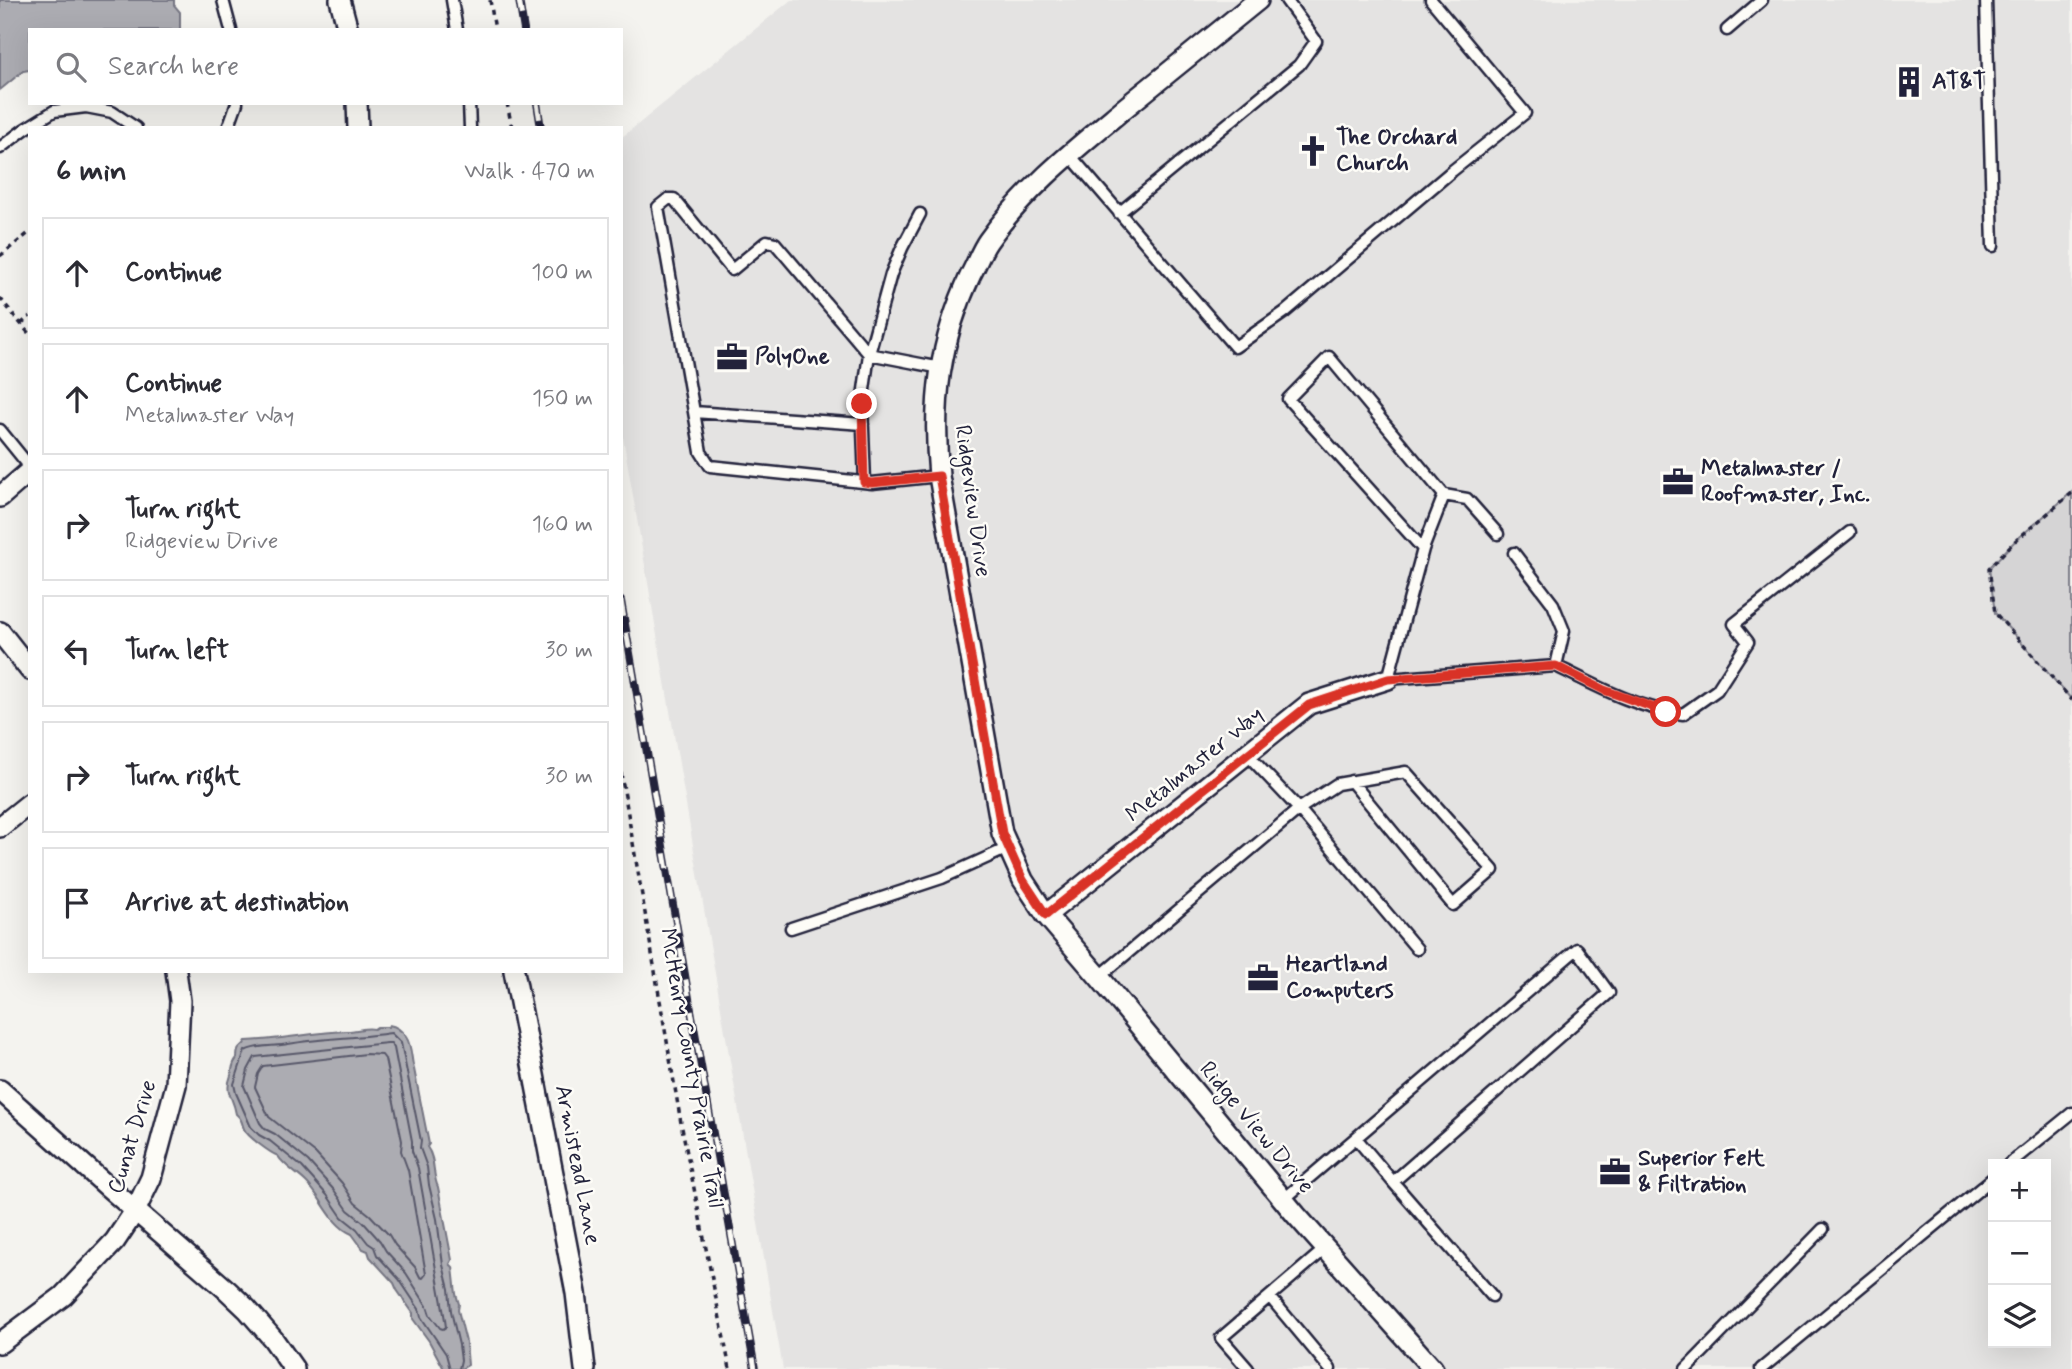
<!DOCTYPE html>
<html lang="en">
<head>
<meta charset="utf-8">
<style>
  body { margin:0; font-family:Mynerve,sans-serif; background:#f2f2f3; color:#2b2b33 }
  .controls { position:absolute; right:21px; bottom:21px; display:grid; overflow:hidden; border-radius:0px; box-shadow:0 7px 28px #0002 }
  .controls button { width:63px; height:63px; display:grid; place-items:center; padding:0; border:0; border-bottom:2px solid #e1e1e2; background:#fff; color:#2b2b33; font:35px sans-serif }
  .stop { position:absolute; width:21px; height:21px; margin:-16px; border:5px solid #d93025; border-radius:50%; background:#fff }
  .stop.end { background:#d93025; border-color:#fff; box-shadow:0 2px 7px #0008 }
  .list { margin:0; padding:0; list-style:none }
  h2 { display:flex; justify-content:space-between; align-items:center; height:91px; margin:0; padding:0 28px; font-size:30px }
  h2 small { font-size:23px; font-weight:400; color:#7c7c81 }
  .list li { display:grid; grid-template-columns:46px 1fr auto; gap:21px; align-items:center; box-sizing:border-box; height:112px; margin:0 14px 14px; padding:0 14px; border:2px solid #e1e1e2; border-radius:0px }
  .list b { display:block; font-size:26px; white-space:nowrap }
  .list p { margin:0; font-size:23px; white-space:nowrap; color:#7c7c81 }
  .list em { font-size:23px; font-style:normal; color:#7c7c81 }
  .icon { flex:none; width:38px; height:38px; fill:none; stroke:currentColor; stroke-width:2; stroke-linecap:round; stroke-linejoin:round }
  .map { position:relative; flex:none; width:2072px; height:1369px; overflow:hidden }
  .search { position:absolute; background:#fff; box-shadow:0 7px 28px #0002; left:28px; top:28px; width:595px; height:77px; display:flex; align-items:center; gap:18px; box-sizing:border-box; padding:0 24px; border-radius:0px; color:#7c7c81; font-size:26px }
  .panel { position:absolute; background:#fff; box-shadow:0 7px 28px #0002; left:28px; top:126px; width:595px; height:847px; border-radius:0px }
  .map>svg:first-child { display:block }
</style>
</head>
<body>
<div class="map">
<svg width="2072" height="1369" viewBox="0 0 2072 1369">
  <rect width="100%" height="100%" fill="#f4f3ef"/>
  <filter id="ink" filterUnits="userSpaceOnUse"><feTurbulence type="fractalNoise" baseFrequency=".0143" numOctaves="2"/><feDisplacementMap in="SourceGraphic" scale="14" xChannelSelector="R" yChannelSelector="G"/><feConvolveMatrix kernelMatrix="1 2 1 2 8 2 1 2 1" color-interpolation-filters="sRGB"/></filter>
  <g filter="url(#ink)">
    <path fill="#e4e3e2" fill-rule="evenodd" d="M791 0H2072V1369H783L621 426V138ZM1993 1164H2046V1343H1993Z"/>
    <path fill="#d5d4d5" stroke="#7c7b88" stroke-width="2" d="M2072 492V700L1995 613 1989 568 2015 541Z"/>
    <path fill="#acacb2" stroke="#757582" stroke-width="2" d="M0 0H174V5L180 12V30H30V70L23 71 0 90Z
      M389 1025C397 1026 402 1031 406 1037 412 1045 411 1060 414 1069 419 1093 424 1118 429 1144L427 1147C436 1159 432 1175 438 1187L452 1260 450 1264 453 1267 456 1294 459 1304 458 1310 466 1342 468 1365 461 1369H444L429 1341 413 1319V1313L397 1290 394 1283 370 1257 368 1251 363 1249 352 1234C331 1226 322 1197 306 1182 298 1174 283 1165 278 1156 270 1153 247 1136 244 1129 241 1122 243 1120 236 1114 233 1095 224 1094 231 1075 233 1067 232 1064 237 1058 237 1045 242 1049 246 1041 280 1040 314 1032 347 1031 357 1031 365 1027 374 1029L377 1027H388Z"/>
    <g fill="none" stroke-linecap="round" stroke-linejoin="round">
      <path stroke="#59596b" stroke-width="2" d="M387 1043H391L394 1048 412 1141V1151L418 1168 445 1320 446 1327 443 1329 440 1328 430 1315 427 1306 406 1273 386 1251 380 1241 363 1222 348 1210 334 1190 308 1161 275 1134 265 1129 260 1123 244 1086 248 1070 255 1057Z
        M366 1054 382 1055 385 1059 402 1141 401 1151 408 1170 426 1274 423 1278 420 1277 415 1267 395 1245 389 1235 370 1215 355 1203 342 1183 316 1154 269 1117 255 1087 258 1074 263 1066Z
        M450 1369 446 1354 421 1317 419 1309 399 1279 377 1255 374 1247 368 1243 357 1229 342 1217 327 1195 302 1167 270 1141 259 1135 251 1127 236 1093 234 1084 245 1051C258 1044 275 1047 288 1044 322 1038 357 1038 391 1033L401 1043 421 1141 420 1148 427 1167 429 1185 437 1219 443 1265 449 1289 451 1311 459 1345 461 1360 459 1369"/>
      <defs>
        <path id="lane" d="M223 0 231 30
          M452 0 457 30
          M1986 0 1993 246
          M1727 30 1762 0
          M469 103 470 128
          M228 128 237 103
          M0 148 25 129 54 111 86 107 112 112 136 128
          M1069 154 1235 347 1285 312 1452 171 1525 113 1431 0
          M1119 213 1299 65 1316 41 1286 0
          M694 412 863 424
          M0 430 30 467
          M939 476 872 483 710 466 701 452 658 207 668 199H674L732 270 767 241 775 243 869 354 941 368
          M865 482 862 404 869 354 891 274 902 248 920 214
          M1444 495 1467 499 1498 534
          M1423 549 1444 495 1329 357 1288 399 1423 549 1388 679 1556 666 1564 631 1553 604 1514 553
          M1556 666C1595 685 1638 709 1683 714L1717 690 1748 642 1734 624 1850 532
          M1351 781 1453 905 1493 870 1406 772 1337 784 1299 809 1417 949
          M791 928 942 878 1008 848
          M1099 977 1299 809 1247 754
          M2009 1164 2072 1113
          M1393 1182 1492 1296
          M1283 1200 1577 949 1609 993 1393 1182 1356 1138
          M1270 1297 1330 1369
          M1248 1369 1221 1338 1325 1249
          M1686 1369 1823 1229
          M1761 1369 1993 1178"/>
        <path id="street" d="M340 0 348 30
          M1258 0C1212 37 1167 74 1121 111 1074 150 1024 190 988 241 981 251 977 263 971 274 939 342 932 402 939 476L1002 833 1023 880 1046 915 1099 977 1296 1215 1433 1369
          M357 103 358 128
          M0 497 30 471
          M0 632 30 670
          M0 827 30 803
          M1046 915 1309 704 1388 679
          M514 971 576 1293 585 1369
          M0 1090 107 1186 227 1290 247 1309 273 1339 294 1369
          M0 1343 63 1296 115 1241 135 1211 151 1178 176 1085 180 1001 176 971"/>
      </defs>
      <use href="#lane" stroke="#22223b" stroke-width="15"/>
      <use href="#street" stroke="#22223b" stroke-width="24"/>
      <path stroke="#22223b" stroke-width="3.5" stroke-dasharray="5 5" stroke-linecap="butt" d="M490 0 495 30
        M507 103 512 128
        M0 256 30 232
        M0 298 30 335
        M21 324 30 316
        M2072 493 2015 541 1989 568 1995 613 2072 700
        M621 773 681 1123 730 1369"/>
      <use href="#lane" stroke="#fdfcf7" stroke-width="10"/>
      <use href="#street" stroke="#fdfcf7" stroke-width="19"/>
      <defs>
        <path id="rail" d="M519 0 524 30
          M537 103 541 128
          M621 601 691 1010 755 1369"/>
      </defs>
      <use href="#rail" stroke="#22223b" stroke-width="8"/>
      <use href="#rail" stroke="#fdfcf7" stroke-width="5" stroke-dasharray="16" stroke-linecap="butt"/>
    </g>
  </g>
  <g fill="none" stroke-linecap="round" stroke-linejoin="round" filter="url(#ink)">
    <path stroke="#d93025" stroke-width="9" d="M862 404 864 482 872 483 939 476 1002 833 1023 880 1046 915 1309 705 1388 679 1556 666 1604 690 1666 712"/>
  </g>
  <defs>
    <symbol id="building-bare" viewBox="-9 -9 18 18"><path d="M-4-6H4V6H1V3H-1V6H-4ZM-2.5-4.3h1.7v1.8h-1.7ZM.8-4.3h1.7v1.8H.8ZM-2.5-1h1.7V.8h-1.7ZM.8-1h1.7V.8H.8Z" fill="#22223b" stroke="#fdfcf7" stroke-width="2.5" paint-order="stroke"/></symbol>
    <symbol id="church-bare" viewBox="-9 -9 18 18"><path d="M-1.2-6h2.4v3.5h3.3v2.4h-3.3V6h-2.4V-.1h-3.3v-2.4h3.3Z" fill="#22223b" stroke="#fdfcf7" stroke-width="2.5" paint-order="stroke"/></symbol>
    <symbol id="office-bare" viewBox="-9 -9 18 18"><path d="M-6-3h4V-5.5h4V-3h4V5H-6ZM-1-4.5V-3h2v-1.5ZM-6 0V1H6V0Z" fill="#22223b" stroke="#fdfcf7" stroke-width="2.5" paint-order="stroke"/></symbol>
  </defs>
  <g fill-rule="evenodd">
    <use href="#building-bare" x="1887" y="60" width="44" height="44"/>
    <use href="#church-bare" x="1291" y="129" width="44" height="44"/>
    <use href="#office-bare" x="710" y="335" width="44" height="44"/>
    <use href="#office-bare" x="1656" y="460" width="44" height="44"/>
    <use href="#office-bare" x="1241" y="956" width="44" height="44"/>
    <use href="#office-bare" x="1593" y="1150" width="44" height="44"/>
  </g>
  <g text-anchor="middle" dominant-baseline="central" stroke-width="5" stroke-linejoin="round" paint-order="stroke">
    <g font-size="23" font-weight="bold" fill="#22223b" stroke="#fdfcf7" text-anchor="start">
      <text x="1932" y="82">AT&amp;T</text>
      <text x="1336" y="138">The Orchard<tspan x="1336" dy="26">Church</tspan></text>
      <text x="755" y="357">PolyOne</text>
      <text x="1701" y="469">Metalmaster /<tspan x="1701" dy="26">Roofmaster, Inc.</tspan></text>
      <text x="1286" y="965">Heartland<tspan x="1286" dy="26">Computers</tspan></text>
      <text x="1638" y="1159">Superior Felt<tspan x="1638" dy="26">&amp; Filtration</tspan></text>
    </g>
    <g font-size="23" fill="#22223b" stroke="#fdfcf7">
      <text transform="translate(972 501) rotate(82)">Ridgeview Drive</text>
      <text transform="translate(1195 765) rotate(-39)">Metalmaster Way</text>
      <text transform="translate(691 1068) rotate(80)">McHenry County Prairie Trail</text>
      <text transform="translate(1256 1128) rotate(50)">Ridge View Drive</text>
      <text transform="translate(133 1137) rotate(-73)">Cunat Drive</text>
      <text transform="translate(577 1165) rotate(79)">Armistead Lane</text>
    </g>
  </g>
</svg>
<div class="controls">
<button>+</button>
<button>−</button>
<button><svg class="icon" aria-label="layers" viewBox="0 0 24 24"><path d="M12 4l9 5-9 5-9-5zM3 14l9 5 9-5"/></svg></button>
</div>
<div class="stop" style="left:1666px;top:712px"></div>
<div class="stop end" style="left:862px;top:404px"></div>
<div class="search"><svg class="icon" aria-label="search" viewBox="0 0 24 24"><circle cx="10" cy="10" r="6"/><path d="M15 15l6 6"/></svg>Search here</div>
<section class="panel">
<h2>6 min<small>Walk · 470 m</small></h2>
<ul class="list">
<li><svg class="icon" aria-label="ahead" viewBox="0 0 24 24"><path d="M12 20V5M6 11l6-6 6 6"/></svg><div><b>Continue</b></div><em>100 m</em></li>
<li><svg class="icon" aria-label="ahead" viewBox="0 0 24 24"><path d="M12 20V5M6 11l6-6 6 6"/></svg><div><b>Continue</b><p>Metalmaster Way</p></div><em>150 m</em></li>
<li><svg class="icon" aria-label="right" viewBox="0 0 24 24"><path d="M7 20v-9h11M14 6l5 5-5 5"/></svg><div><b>Turn right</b><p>Ridgeview Drive</p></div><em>160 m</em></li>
<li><svg class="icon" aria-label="left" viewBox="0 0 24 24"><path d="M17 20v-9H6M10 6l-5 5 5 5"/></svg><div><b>Turn left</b></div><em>30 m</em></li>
<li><svg class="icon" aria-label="right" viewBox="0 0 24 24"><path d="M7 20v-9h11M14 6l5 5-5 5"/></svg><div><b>Turn right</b></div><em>30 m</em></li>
<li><svg class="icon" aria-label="arrive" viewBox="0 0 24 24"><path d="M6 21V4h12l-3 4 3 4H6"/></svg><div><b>Arrive at destination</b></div></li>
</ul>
</section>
</div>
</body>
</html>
